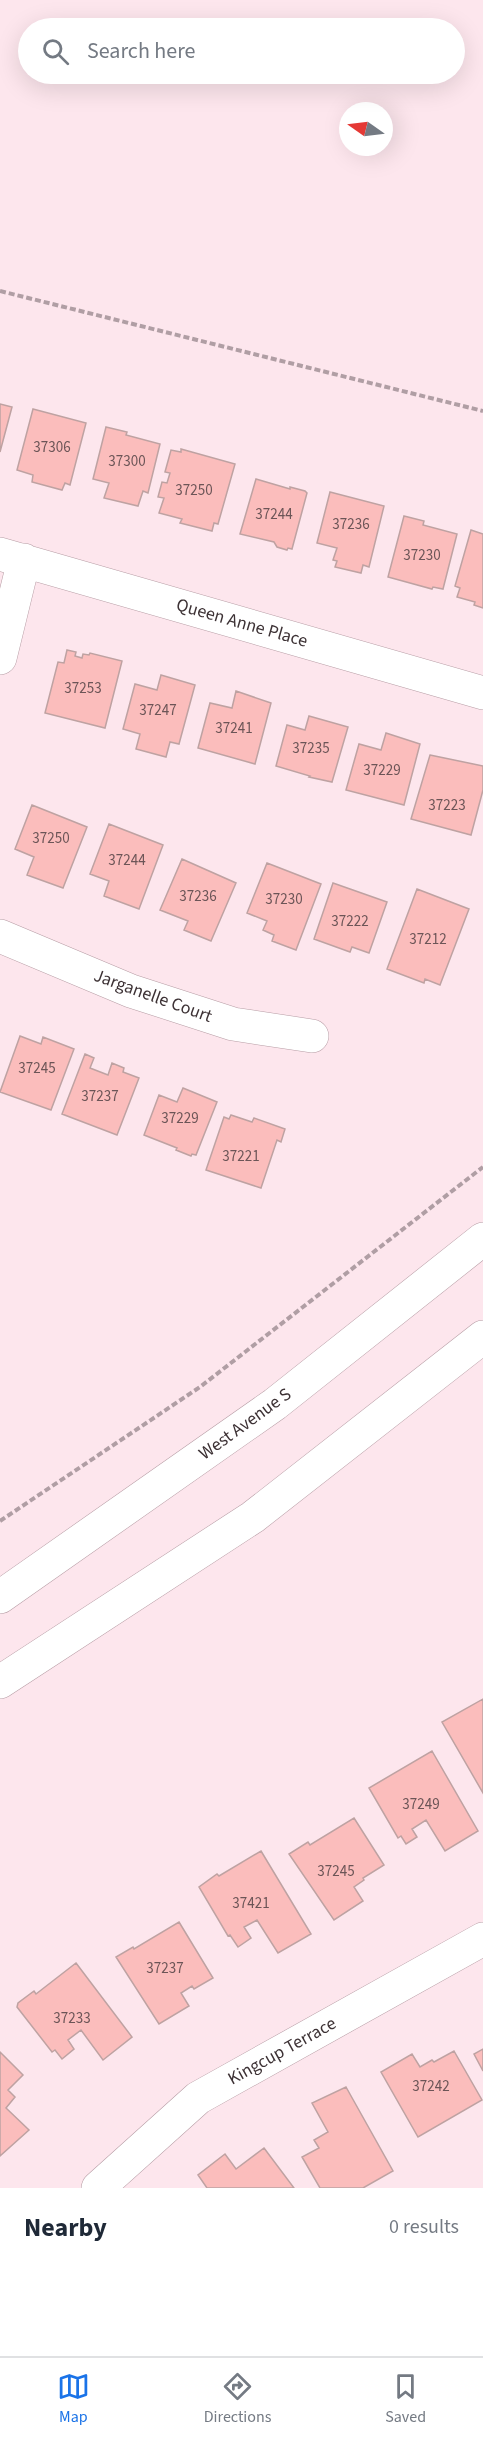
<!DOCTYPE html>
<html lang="en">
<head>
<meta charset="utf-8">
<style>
  body { margin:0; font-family:"Source Sans 3",sans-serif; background:#f6f6f7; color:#1f2937 }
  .compass { position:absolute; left:339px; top:102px; width:54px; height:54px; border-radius:50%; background:#fff; box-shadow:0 6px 24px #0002; rotate:284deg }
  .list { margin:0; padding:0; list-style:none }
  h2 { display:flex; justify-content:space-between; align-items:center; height:78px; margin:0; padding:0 24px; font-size:26px }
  h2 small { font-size:20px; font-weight:400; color:#747a83 }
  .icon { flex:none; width:33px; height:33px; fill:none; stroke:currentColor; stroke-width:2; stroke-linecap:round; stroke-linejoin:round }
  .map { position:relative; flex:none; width:483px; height:2188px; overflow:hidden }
  .search { position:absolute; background:#fff; box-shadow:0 6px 24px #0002; left:18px; right:18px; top:18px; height:66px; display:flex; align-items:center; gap:15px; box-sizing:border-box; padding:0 21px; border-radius:33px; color:#747a83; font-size:22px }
  .sheet { height:168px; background:#fff }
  nav { display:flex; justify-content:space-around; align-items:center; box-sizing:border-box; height:84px; border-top:2px solid #e0e1e3; background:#fff; font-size:16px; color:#747a83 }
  nav a { display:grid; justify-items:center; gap:3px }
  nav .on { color:#1a73e8 }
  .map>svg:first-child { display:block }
</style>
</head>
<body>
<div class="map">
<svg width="483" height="2188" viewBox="0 0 483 2188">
  <rect width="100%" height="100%" fill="#fde6ed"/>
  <path fill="#fbbdbc" stroke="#bea2a2" stroke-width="1.5" d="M0 404 12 407 0 452Z
    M33 409 86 423 70 485 65 483 62 490 32 482 33 475 17 470Z
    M106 427 127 432 126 435 160 444 148 493 143 491 138 506 104 498 109 483 93 479Z
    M181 449 235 464 218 524 214 523 212 531 180 523 182 519 159 513 164 498 158 497 162 482 167 483 170 473 165 472 171 450 181 452Z
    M256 479 290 489V487L305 491 307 493 292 549 288 548 287 550 277 547 274 542 240 534Z
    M330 492 384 506 369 567 363 565 361 573 335 567 337 561 333 560 337 548 317 543Z
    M404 516 424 521 423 525 457 534 443 589 433 587 432 589 388 577Z
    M471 530 483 534V608L474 605 475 602 457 597 460 588 455 586Z
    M67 650 76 652 75 656 82 658 83 654 89 655 90 653 122 661 105 728 45 713 58 662 64 663Z
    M161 675 195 685 179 744 170 742 166 757 136 749 140 734 123 729 135 684 157 690Z
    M236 691 271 703 255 764 198 748 210 703 232 708Z
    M309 716 348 727 332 782 309 777 310 776 276 766 287 725 305 730Z
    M386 733 420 744 404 805 346 790 359 744 381 750Z
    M430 755 483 766V790L471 835 411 819Z
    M32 805 87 827 63 888 27 875 34 857 15 849Z
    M109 824 163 845 139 909 104 896 109 881 90 874Z
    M182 859 236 883 211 941 184 930 188 921 160 910Z
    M267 863 321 884 296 950 272 941 274 935 263 930 267 921 247 913Z
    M333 883 387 902 369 953 352 947 350 952 314 939Z
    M417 889 469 909 440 985 425 979 424 983 387 969Z
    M20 1036 41 1044 43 1037 74 1049 51 1110 0 1092Z
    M85 1054 94 1058 90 1068 108 1075 112 1063 124 1068 123 1072 139 1078 117 1135 62 1114Z
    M183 1088 217 1102 196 1155 192 1154 191 1156 176 1150 177 1148 144 1135 159 1095 177 1102Z
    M231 1115 252 1122 254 1118 285 1129 281 1142 277 1140 261 1188 206 1170 224 1117 229 1119Z
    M483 1699V1793L442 1722Z
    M432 1751 478 1831 445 1851 426 1820 412 1829 417 1837 406 1844 401 1836 398 1838 369 1788Z
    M354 1818 384 1865 363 1878 364 1880 354 1887 363 1901 334 1920 289 1854 308 1842 310 1845Z
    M261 1851 311 1934 278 1953 257 1920 244 1927 251 1938 238 1947 230 1935 228 1936 199 1887 217 1874 219 1876Z
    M179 1922 213 1978 194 1989 192 1986 181 1993 189 2006 159 2024 116 1957 133 1947 134 1949Z
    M76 1963 132 2037 103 2060 81 2030 68 2040 74 2049 62 2059 55 2050 52 2052 17 2007 18 2003 34 1991 36 1994Z
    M483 2049V2071L474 2054Z
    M454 2051 482 2100 418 2137 381 2072 412 2054 420 2067 432 2060 434 2062Z
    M0 2052 23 2075 8 2090 15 2097 6 2108 29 2130 0 2156Z
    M346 2087 393 2171 363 2188H320L302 2157 319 2148 314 2140 328 2132 312 2103Z
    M264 2148 294 2188H207L198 2175 225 2154 236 2169Z"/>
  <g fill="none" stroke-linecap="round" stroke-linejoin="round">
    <defs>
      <path id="minor" d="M0 554 483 693
        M0 658 24 560
        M0 936 131 991 233 1024 312 1036
        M98 2188 198 2098 483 1939"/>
      <path id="tertiary" d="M0 1597 275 1404 483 1239
        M0 1682 253 1517 483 1337"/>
    </defs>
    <use href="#minor" stroke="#b79da5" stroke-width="34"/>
    <use href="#tertiary" stroke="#b79da5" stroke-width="34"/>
    <path stroke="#b09ea4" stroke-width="4" stroke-dasharray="6 3" stroke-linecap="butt" d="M0 291 483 411
      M0 1521 200 1387 483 1167"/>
    <use href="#minor" stroke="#fff" stroke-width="33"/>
    <use href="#tertiary" stroke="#fff" stroke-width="33"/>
  </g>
  <g text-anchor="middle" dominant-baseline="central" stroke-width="5" stroke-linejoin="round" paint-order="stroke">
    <g font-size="15" fill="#6c5557">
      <text x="52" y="447">37306</text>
      <text x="127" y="461">37300</text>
      <text x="194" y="490">37250</text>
      <text x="274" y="514">37244</text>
      <text x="351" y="524">37236</text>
      <text x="422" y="555">37230</text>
      <text x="83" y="688">37253</text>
      <text x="158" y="710">37247</text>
      <text x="234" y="728">37241</text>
      <text x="311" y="748">37235</text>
      <text x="382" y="770">37229</text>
      <text x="447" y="805">37223</text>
      <text x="51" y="838">37250</text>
      <text x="127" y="860">37244</text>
      <text x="198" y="896">37236</text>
      <text x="284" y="899">37230</text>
      <text x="350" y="921">37222</text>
      <text x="428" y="939">37212</text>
      <text x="37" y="1068">37245</text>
      <text x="100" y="1096">37237</text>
      <text x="180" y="1118">37229</text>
      <text x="241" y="1156">37221</text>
      <text x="421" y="1804">37249</text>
      <text x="336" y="1871">37245</text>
      <text x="251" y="1903">37421</text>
      <text x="165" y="1968">37237</text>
      <text x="72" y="2018">37233</text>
      <text x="431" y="2086">37242</text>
    </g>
    <g font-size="18" fill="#3d3235" stroke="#fff">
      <text transform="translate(242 623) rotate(16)">Queen Anne Place</text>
      <text transform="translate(153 996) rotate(20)">Jarganelle Court</text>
      <text transform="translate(245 1424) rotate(-36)">West Avenue S</text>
      <text transform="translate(282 2051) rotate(-29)">Kingcup Terrace</text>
    </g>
  </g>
</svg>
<svg class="compass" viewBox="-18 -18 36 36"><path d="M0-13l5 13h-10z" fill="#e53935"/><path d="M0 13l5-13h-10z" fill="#747a83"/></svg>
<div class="search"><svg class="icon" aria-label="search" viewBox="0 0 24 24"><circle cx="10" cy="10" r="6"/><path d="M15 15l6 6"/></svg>Search here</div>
</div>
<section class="sheet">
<h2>Nearby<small>0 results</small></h2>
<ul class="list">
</ul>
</section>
<nav>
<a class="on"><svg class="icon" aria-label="map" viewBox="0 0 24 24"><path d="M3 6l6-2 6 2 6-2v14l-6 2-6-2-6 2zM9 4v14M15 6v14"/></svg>Map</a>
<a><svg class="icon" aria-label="directions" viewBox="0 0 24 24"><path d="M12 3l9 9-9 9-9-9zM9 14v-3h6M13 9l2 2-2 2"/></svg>Directions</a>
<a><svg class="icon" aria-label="saved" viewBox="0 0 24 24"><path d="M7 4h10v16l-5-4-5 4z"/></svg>Saved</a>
</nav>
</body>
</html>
